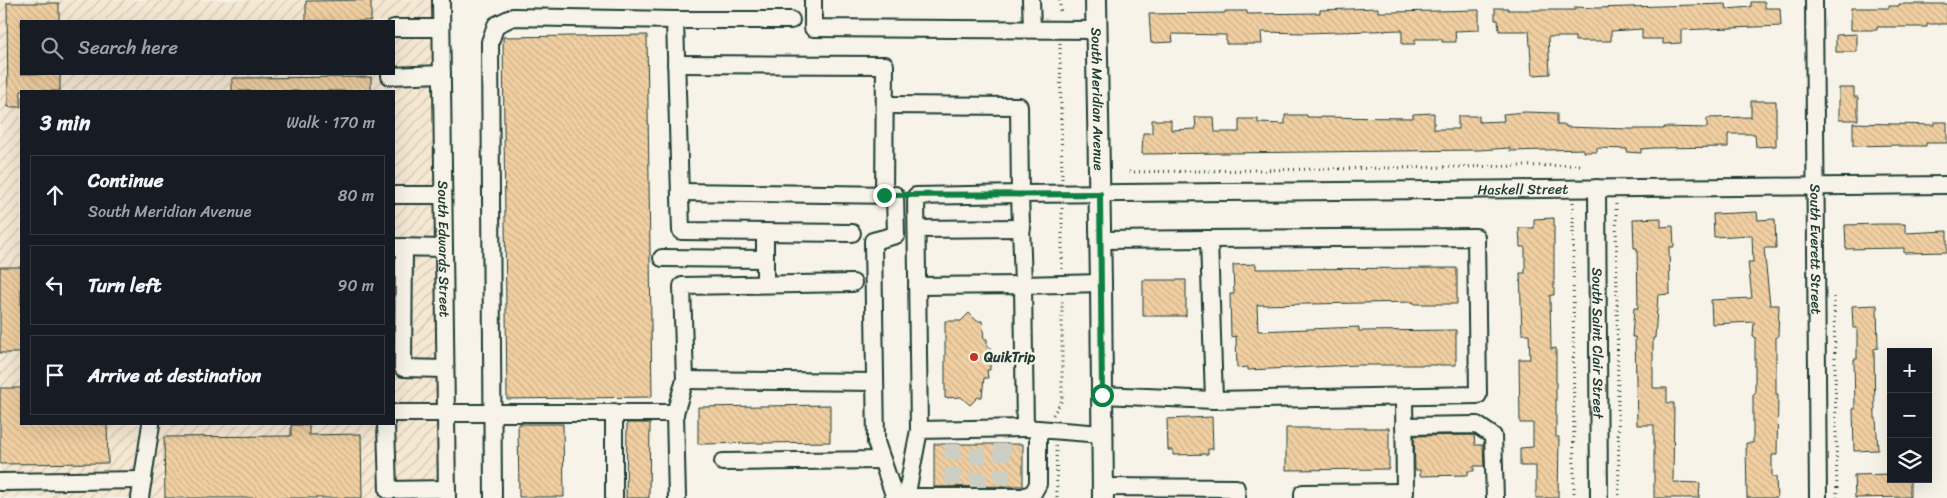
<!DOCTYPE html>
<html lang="en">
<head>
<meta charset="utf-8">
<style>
  body { margin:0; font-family:Sriracha,sans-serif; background:#20242c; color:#f1f3f6 }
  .controls { position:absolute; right:15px; bottom:15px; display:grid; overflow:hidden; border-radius:0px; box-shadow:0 5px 20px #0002 }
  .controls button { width:45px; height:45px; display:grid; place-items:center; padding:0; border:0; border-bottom:1px solid #363941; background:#171b24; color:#f1f3f6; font:25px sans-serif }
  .stop { position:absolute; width:15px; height:15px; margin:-11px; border:4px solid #0b8043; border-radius:50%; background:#fff }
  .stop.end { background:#0b8043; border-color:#fff; box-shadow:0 1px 5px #0008 }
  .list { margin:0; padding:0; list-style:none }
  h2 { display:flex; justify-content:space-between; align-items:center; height:65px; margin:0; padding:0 20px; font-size:21px }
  h2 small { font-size:16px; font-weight:400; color:#9ea1a6 }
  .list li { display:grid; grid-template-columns:32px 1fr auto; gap:15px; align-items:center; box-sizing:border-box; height:80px; margin:0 10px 10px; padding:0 10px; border:1px solid #363941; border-radius:0px }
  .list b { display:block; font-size:19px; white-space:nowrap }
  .list p { margin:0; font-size:16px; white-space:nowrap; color:#9ea1a6 }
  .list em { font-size:16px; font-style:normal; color:#9ea1a6 }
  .icon { flex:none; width:28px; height:28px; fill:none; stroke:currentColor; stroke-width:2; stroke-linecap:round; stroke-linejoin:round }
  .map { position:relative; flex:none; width:1947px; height:498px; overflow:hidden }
  .search { position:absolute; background:#171b24; box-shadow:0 5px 20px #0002; left:20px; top:20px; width:375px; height:55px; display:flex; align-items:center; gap:12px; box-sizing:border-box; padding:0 18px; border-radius:0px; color:#9ea1a6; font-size:19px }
  .panel { position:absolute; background:#171b24; box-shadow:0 5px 20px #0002; left:20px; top:90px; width:375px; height:335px; border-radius:0px }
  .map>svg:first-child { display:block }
</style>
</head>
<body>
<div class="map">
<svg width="1947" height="498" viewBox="0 0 1947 498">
  <defs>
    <pattern id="industrial-furrows" width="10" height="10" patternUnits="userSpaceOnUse" patternTransform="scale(1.25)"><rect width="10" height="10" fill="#f5e8d3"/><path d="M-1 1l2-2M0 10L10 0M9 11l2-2" fill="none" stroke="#d2c8b6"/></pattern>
    <pattern id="building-back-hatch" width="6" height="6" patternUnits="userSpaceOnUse" patternTransform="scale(1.25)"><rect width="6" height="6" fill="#f1cfa2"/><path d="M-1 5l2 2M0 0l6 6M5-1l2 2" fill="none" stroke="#ceb38c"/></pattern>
  </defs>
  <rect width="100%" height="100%" fill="#f7f3e8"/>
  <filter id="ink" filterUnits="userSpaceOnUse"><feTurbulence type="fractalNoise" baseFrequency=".02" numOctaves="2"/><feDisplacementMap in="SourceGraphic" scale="10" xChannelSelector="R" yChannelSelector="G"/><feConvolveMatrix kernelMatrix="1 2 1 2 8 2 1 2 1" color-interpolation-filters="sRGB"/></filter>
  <g filter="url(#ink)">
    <path fill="url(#industrial-furrows)" fill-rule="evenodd" d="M0 0H441L446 498H0ZM21 21H394V74H21ZM21 91H394V424H21Z"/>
    <path fill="url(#building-back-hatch)" stroke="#1f3d34" d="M371 0V21H306V1Z
      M1751 2H1765V8H1780L1781 26 1681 30V43L1663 44V39H1642V29L1611 31V41H1575V37H1548L1550 74 1532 75 1529 31H1499L1498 20H1495V8H1508V10H1575V7L1596 8 1726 4 1727 9 1751 7Z
      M7 3H59V21H21V74H60V91H21V107H8Z
      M1899 4H1947V24H1927V27H1877V30H1851V8H1889V6H1899Z
      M1378 8V12H1393L1479 10V30L1455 31 1456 42H1442V39H1415V44H1402V30L1305 33 1261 32 1262 44H1226V35L1172 34 1173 42 1151 43 1149 14 1225 13V11H1247V14L1320 13V10Z
      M1857 34V52H1836V35Z
      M647 35 652 397 507 399 503 37Z
      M371 77V91H232V78Z
      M1839 88H1854V97H1858V120H1839Z
      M1751 101H1776V146L1756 147 1755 134H1728V147L1654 148 1641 149V153L1627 152V149L1597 148V152H1584V149L1510 151V148L1479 150 1142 154 1143 133H1152V120H1171V130L1196 129 1195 117H1214L1215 132H1239V119H1258V123L1285 124V115H1307V117L1413 118V114L1434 113V129H1458V116H1479V122L1504 121 1503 114 1525 112 1557 113V125H1566V127L1628 129H1664V127L1707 128V118L1751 117Z
      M1934 122H1947V143H1926V146H1899V145L1853 146V123L1934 125Z
      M1757 212 1758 220 1775 219 1776 248H1764L1770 305H1779L1778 337H1776V394H1778L1777 455H1772V477H1776L1777 498H1747L1746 443H1753V394H1755V337H1753L1754 322 1712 324 1711 300 1752 298 1748 262H1753L1752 235 1714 237 1713 214Z
      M1554 218V295H1550L1551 349 1556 348V437H1559L1558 498H1536V466H1520V448L1533 447V423H1520L1519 359H1530L1529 334H1522L1520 273H1525V247H1520L1519 228H1534V219Z
      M1661 218V227L1673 226 1674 247H1669L1670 294 1658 295 1655 338H1653V388H1667V403H1674L1673 482 1700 483 1699 498H1654V425H1637L1635 337H1632L1634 308H1638L1637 248H1634L1633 219Z
      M1880 224H1905V233L1947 231V252L1904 253V248L1846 249 1845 225Z
      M1256 264V269L1457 268V304H1414V302L1257 305 1258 331 1359 327V331L1456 330V365H1357L1248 370V367L1237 368 1236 336 1231 337 1230 294H1234L1233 265Z
      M0 267H21V353H0Z
      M1143 280H1186V316H1143Z
      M1877 305 1878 348 1874 349 1875 418H1876L1878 450 1854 451 1853 409H1855L1854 359H1857V328H1853L1852 306Z
      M969 313 977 321H982L984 339H987V347H990V370H987L988 378H984L982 397H978L970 405 961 397 945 398V321H961Z
      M0 388H21V424H107L108 463 0 464Z
      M830 405V442L698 444V407Z
      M1212 417 1213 449H1208V454L1173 455V450H1168L1167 419Z
      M627 423H650L649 498H626Z
      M518 424H563L564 497H519Z
      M291 425H309V435L361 434 362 498H165L164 437 291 436Z
      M1286 428H1389V469L1286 470Z
      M1474 435 1475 445H1483L1484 466H1474V471H1468V475L1420 476V470H1415L1414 436Z
      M934 444H1023V486L934 487Z
      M1891 474V479H1910V497L1855 498 1854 475Z"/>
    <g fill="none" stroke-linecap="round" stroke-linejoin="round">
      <path stroke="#cccfc4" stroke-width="16" stroke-dasharray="16 8" stroke-linecap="butt" d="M953 444V488
        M1002 444V488
        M978 488V444"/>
      <defs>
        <g id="minor">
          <path id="s1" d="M441 0 447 498"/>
          <path d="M813 0V28L1097 30"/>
          <path d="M1031 0 1032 29"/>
          <path id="s2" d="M1814 0 1818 498"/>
          <path d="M791 20H675L681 231 852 233"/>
          <path d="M394 28H441"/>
          <path d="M676 64 885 65 884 195"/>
          <path d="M390 74V76L442 74"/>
          <path d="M885 105 1019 106 1020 194 916 196 919 430"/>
          <path id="s3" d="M1597 188 1599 498"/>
          <path d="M680 192 894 195"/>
          <path d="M394 195H443"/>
          <path d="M895 195 896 235 873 241 876 442 895 498"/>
          <path d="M917 229 1022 228"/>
          <path d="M765 232V284"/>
          <path d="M1100 240 1209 239"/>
          <path d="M394 247 444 248"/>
          <path d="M404 247 403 368 445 369"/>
          <path d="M662 258 765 259"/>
          <path id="s4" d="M1101 283 1023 285 1020 194 1947 185"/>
          <path d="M917 286 1023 285 1025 428 1102 434"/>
          <path d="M685 380 875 382"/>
          <path d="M1102 395 1214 400 1478 395 1476 237 1209 239 1214 400"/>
          <path d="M394 413H675L677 498"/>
          <path d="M675 413 685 380 682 286 853 283"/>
          <path d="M386 424 388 490 447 489"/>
          <path d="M1404 426 1477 425 1493 436 1495 498"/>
          <path d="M723 462 882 460"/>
          <path d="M0 482 143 480"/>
          <path d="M1103 487 1236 488 1237 498"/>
          <path d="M906 497H1023L1033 493 1038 484V429"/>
          <path d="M140 498 151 424"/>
          <path d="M493 498 490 42 496 25 513 17 675 20"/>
          <path d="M614 498V412"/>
          <path d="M906 498 919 430 1025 428"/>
          <path d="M1303 498V493L1405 492"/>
          <path d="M1403 498 1405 492 1404 397"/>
        </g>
        <g id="major">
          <path id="s5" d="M1096 0 1101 283 1103 498"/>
        </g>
      </defs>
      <use href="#minor" stroke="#1f3d34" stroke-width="20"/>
      <use href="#major" stroke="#1f3d34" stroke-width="24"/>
      <path stroke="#1f3d34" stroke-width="3" stroke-dasharray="1 4" stroke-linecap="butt" d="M1060 0V14
        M1060 43 1062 179
        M1129 172 1584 165
        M1573 202 1574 498
        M1616 204 1619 498
        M1062 208V269
        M1834 297 1837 498
        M1053 415 1062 400V298
        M1056 446 1057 498"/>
      <use href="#minor" stroke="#f7f3e8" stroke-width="16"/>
      <use href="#major" stroke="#f7f3e8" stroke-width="20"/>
    </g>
  </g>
  <g fill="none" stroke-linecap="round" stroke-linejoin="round" filter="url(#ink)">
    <path stroke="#0b8043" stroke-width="6" d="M884 195 1100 194 1102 395"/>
  </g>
  <circle fill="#c8321e" stroke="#f7f3e8" stroke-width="2" cx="974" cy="357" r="5"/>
  <g text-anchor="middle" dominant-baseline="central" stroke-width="5" stroke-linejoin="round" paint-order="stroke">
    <g font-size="14" fill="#1f3d34" stroke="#f7f3e8">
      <text stroke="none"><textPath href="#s5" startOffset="99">South Meridian Avenue</textPath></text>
      <text stroke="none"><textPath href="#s4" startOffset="672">Haskell Street</textPath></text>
      <text stroke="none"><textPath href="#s1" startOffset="249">South Edwards Street</textPath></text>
      <text stroke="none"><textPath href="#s2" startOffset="249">South Everett Street</textPath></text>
      <text stroke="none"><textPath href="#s3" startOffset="155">South Saint Clair Street</textPath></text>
    </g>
    <g font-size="14" font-weight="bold" fill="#1f3d34" stroke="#f7f3e8" text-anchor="start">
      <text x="984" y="357">QuikTrip</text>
    </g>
  </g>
</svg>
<div class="controls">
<button>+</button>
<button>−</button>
<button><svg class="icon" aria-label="layers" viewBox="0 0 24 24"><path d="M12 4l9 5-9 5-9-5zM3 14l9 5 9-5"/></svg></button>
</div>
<div class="stop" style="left:1102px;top:395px"></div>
<div class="stop end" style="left:884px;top:195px"></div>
<div class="search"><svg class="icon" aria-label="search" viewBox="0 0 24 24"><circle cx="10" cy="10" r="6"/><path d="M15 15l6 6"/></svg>Search here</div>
<section class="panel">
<h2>3 min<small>Walk · 170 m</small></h2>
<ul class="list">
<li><svg class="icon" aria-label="ahead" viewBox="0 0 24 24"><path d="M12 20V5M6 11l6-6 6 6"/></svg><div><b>Continue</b><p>South Meridian Avenue</p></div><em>80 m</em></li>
<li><svg class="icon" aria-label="left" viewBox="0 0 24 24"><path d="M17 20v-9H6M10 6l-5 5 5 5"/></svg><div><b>Turn left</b></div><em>90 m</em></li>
<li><svg class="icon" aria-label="arrive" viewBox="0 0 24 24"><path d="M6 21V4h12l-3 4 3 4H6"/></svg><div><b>Arrive at destination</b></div></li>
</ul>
</section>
</div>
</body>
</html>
